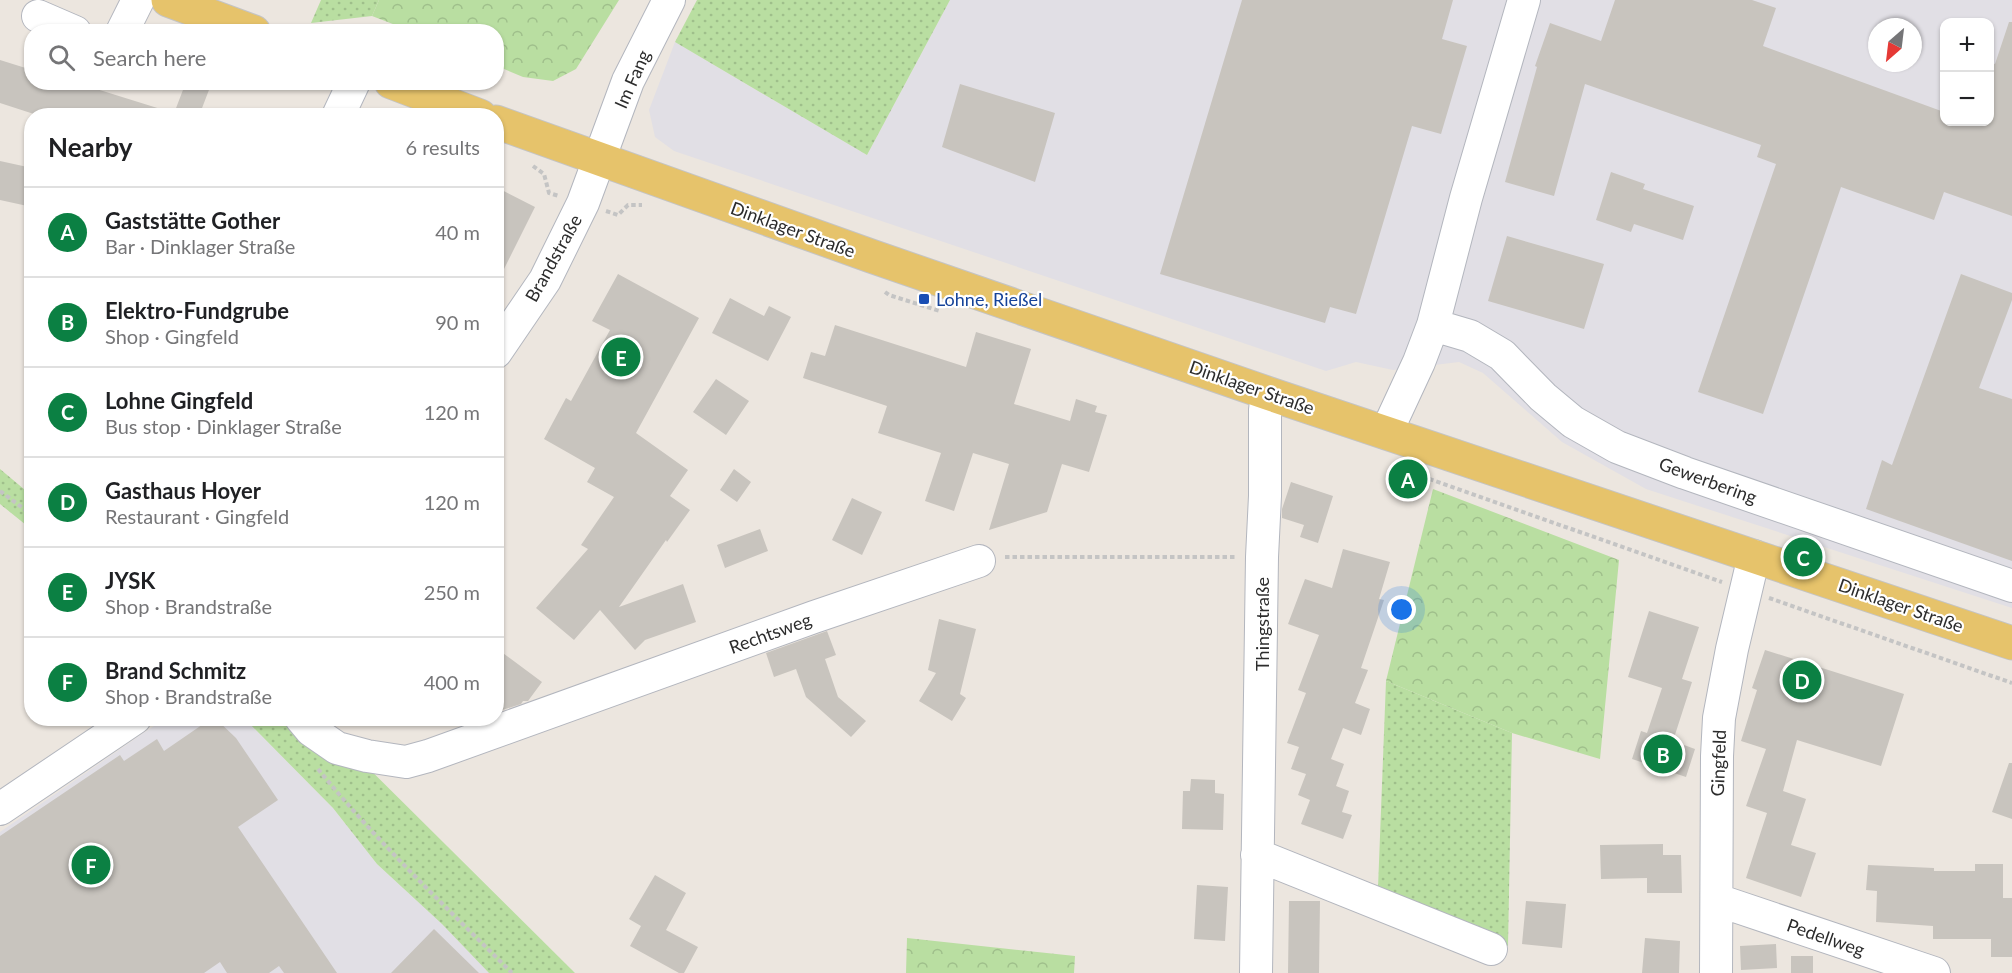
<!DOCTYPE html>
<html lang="en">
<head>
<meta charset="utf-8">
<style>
  body { margin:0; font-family:Lato,sans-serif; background:#f2f2f2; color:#202124 }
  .controls { position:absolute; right:18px; top:18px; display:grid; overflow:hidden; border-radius:12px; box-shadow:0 2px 4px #0004 }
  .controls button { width:54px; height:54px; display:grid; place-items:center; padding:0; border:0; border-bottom:2px solid #e0e0e0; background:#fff; color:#202124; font:30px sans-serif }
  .compass { position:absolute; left:1868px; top:18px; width:54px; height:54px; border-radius:50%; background:#fff; box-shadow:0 2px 4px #0004; rotate:208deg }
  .you { position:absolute; left:1402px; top:610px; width:21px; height:21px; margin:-15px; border:4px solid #fff; border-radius:50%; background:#1a73e8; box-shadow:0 0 0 9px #1a73e833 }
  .badge { display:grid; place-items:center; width:39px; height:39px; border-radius:50%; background:#0b8043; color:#fff; font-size:20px; font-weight:700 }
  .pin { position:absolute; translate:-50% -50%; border:3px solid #fff; box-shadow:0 2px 6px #0006 }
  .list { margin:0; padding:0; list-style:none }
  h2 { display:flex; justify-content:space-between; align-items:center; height:78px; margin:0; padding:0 24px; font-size:26px }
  h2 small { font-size:20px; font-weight:400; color:#757577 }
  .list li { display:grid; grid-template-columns:39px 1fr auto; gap:18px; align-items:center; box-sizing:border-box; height:90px; padding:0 24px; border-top:2px solid #e0e0e0 }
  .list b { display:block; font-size:22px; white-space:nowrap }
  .list p { margin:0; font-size:20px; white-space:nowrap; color:#757577 }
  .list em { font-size:20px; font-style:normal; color:#757577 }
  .icon { flex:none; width:33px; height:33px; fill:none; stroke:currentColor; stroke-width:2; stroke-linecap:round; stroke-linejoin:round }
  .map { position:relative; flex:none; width:2012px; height:973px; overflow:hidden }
  .search { position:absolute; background:#fff; box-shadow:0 2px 4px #0004; left:24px; top:24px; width:480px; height:66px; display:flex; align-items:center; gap:15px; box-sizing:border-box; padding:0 21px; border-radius:24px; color:#757577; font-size:22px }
  .panel { position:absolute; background:#fff; box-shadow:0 2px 4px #0004; left:24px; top:108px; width:480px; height:618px; border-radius:24px }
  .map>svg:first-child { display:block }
</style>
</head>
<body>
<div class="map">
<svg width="2012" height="973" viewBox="0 0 2012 973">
  <defs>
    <pattern id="grass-dots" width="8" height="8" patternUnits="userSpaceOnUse" patternTransform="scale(1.5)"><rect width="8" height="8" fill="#b9dea1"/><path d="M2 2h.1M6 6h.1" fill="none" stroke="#9fbf8b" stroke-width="1.8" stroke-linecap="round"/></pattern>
    <pattern id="forest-crowns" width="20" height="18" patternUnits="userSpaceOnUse" patternTransform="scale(1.5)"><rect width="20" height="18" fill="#b9dea1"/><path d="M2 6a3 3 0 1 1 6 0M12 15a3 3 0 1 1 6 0" fill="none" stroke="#9fbf8b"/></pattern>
  </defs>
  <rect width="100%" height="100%" fill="#ece6df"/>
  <path fill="#e1dfe5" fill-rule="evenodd" d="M950 0H2012V608L1646 489 1562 442 1483 373 1459 362 1393 370 1356 362 1326 371 674 151 655 137 649 110 675 42 867 155ZM1944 22H1990V122H1944ZM1877 27H1913V63H1877Z
    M164 719H245L333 808 377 864 442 924 489 973H0V832Z"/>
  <path fill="url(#grass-dots)" d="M321 0H379L372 16 311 23Z
    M697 0H950L867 155 675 42Z
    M0 469 31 495V529L0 504Z
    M1386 681 1512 733 1508 946 1378 888Z
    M245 719H319L575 973H489L442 924 377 864 333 808Z"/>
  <path fill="url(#forest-crowns)" d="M379 0H619L576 69 553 81 523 77 497 66 496 32 411 31 372 16Z
    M1433 489 1619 560 1600 759 1512 733 1386 681Z
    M907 938 1075 956 1074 973H906Z"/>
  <path fill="#c8c4be" d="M1242 0H1453L1442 39 1467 46 1441 134 1412 126 1356 314 1330 307 1325 323 1160 274Z
    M1615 0H1752L1776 8 1763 46 1944 112V122H1989V62L1995 64 2009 22H2012V216L1944 192 1934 220 1841 187 1763 414 1698 392 1776 164 1757 157 1761 145 1585 84 1554 196 1505 182 1537 67 1535 66 1550 23 1601 41Z
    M0 60 32 70V82H74L167 111V116H40L0 103Z
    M186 82H212L199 116H173Z
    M960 84 1055 113 1035 182 942 147Z
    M0 161 32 168V207L0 200Z
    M1611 172 1645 184 1643 189 1694 206 1683 240 1634 224 1631 232 1596 220Z
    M496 187 535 207 496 285Z
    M1507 236 1604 264 1584 329 1488 301Z
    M618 274 699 318 636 433 688 470 670 496 690 510 667 542 666 540 619 607 683 584 696 622 645 640 635 650 600 610 574 640 536 608 588 549 581 545 614 497 587 482 595 468 544 439 566 398 571 401 610 330 592 321Z
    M1961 274 2012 293V300L1979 388 2012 399V561L1866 509 1882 460 1892 465Z
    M730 298 764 316 769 306 791 317 768 361 712 333Z
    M835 325 966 367 976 332 1031 349 1014 404 1070 421 1076 399 1097 406 1095 412 1107 415 1089 472 1062 464 1047 512 989 530 1009 464 973 453 954 511 925 501 941 453 878 433 887 406 803 378 811 352 825 356Z
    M716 379 749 401 726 435 693 412Z
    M734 469 751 482 737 502 720 490Z
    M1291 482 1333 496 1318 543 1300 537 1304 525 1282 518V509Z
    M852 498 882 512 862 555 832 540Z
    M760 529 768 551 725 568 717 545Z
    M1343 549 1390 562 1379 599 1384 600 1361 668 1368 670 1355 703 1370 709 1361 735 1343 728 1331 759 1344 764 1336 786 1349 791 1342 812 1352 815 1343 839 1301 824 1310 800 1298 795 1306 774 1291 769 1299 747 1287 743 1306 693 1298 690 1319 635 1288 624 1305 579 1332 588Z
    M1649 611 1699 627 1682 679 1692 682 1673 741 1695 749 1686 777 1632 759 1641 731 1647 733 1662 688 1628 677Z
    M939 619 976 629 960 694 966 698 952 721 919 701 936 673 928 670Z
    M827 631 836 655 825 659 838 697 866 721 851 737 806 697 796 669 774 677 766 653Z
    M496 648 542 682 528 701H523L521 704 496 712Z
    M1765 650 1904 694 1881 766 1797 740 1783 791 1806 799 1791 845 1816 853 1801 897 1746 878 1767 813 1746 806 1766 749 1741 741 1757 690 1752 688Z
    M212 718H215L236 738 278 800 238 827 337 973H284L279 966 269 973H227L220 962 204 973H0V836L120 755 124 761 157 739 164 751Z
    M2009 763H2012V819L1992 812Z
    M1191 779 1215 780V793L1224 794 1223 830 1182 829 1183 791H1190Z
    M1663 844V855H1681L1682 893H1647V878L1601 879 1600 845Z
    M1975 864H2003V898H2012V957H1991V939H1933V926L1876 922 1877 891 1866 890 1868 865 1934 868V871H1975Z
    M655 875 686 893 666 930 698 947 684 973H679L630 946 641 926 629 919Z
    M1197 885 1228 887 1225 941 1194 939Z
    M1289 901H1320L1319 973H1288Z
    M1526 901 1566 904 1562 948 1522 944Z
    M434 929 479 973H391Z
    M1645 938 1680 941 1679 973H1642Z
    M1776 944 1777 968 1741 970 1740 946Z
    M1791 956H1813V973H1791Z"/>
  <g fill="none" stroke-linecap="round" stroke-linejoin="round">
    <defs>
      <path id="minor" d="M1524 0 1466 198 1433 325 1470 336 1502 355 1543 397 1573 422 1617 447 1685 473 2012 586
        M38 16 75 32
        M122 32 138 0
        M338 116 354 82
        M496 352 545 280 583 203 628 81 669 0
        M1386 433 1419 362 1433 325
        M301 718 311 730 337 748 367 756 406 762 428 756 814 617 979 561
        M0 809 135 718
        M1257 855 1491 949
        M1717 900 1934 973
        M1256 973 1262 557 1265 496V410L1267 393
        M1716 973 1717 756 1719 718 1732 649 1754 556"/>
      <path id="major" d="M168 0 254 32
        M391 82 480 116
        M496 122 871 256 1267 393 2012 643"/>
    </defs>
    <use href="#minor" stroke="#b3b6be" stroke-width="34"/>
    <use href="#major" stroke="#c4c4c4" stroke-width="35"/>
    <path stroke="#c4c4c4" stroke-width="4" stroke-dasharray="4.5 3" stroke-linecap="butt" d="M533 166 544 174 549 193 559 196
      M606 211 618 215 628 205H642
      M885 292 889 295 940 311
      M1415 474 1722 582
      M0 491 32 515
      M1005 557H1237
      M1769 598 2012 683
      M318 769C377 842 446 907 512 973"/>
    <use href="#minor" stroke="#fff" stroke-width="32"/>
    <use href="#major" stroke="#e6c36b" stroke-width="33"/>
  </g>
  <rect fill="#1a4fb4" stroke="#fff" stroke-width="2" x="918" y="293" width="12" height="12" rx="3"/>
  <g text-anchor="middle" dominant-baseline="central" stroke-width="4.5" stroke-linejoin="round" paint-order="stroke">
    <g font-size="18" fill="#2c2c2c" stroke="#fff">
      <text transform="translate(632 79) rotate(-66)">Im Fang</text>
      <text transform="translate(793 229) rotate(20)">Dinklager Straße</text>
      <text transform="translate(553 258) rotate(-61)">Brandstraße</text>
      <text transform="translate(1252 387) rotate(19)">Dinklager Straße</text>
      <text transform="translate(1708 480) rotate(20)">Gewerbering</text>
      <text transform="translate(1901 605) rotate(19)">Dinklager Straße</text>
      <text transform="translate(1262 624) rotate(-90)">Thingstraße</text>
      <text transform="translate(770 633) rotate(-20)">Rechtsweg</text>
      <text transform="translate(1718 763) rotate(-88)">Gingfeld</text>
      <text transform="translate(1826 937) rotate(19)">Pedellweg</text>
    </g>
    <g font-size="18" fill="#164399" stroke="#fff" text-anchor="start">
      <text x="936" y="299">Lohne, Rießel</text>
    </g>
  </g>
</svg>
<div class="controls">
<button>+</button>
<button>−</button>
</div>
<svg class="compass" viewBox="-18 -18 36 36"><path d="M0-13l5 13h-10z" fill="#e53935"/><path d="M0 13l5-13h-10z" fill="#757577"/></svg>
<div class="you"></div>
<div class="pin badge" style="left:1408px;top:479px">A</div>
<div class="pin badge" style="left:1663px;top:754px">B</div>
<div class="pin badge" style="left:1803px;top:557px">C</div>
<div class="pin badge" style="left:1802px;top:680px">D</div>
<div class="pin badge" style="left:621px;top:357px">E</div>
<div class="pin badge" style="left:91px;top:865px">F</div>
<div class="search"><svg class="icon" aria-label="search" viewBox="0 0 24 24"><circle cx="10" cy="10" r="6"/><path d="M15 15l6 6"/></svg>Search here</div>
<section class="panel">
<h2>Nearby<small>6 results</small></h2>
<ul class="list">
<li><span class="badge">A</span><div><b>Gaststätte Gother</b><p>Bar · Dinklager Straße</p></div><em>40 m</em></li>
<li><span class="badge">B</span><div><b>Elektro-Fundgrube</b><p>Shop · Gingfeld</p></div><em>90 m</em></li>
<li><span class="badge">C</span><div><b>Lohne Gingfeld</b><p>Bus stop · Dinklager Straße</p></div><em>120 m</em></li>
<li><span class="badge">D</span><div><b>Gasthaus Hoyer</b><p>Restaurant · Gingfeld</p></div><em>120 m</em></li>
<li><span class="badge">E</span><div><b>JYSK</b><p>Shop · Brandstraße</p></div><em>250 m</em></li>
<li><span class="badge">F</span><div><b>Brand Schmitz</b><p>Shop · Brandstraße</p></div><em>400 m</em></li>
</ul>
</section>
</div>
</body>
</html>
